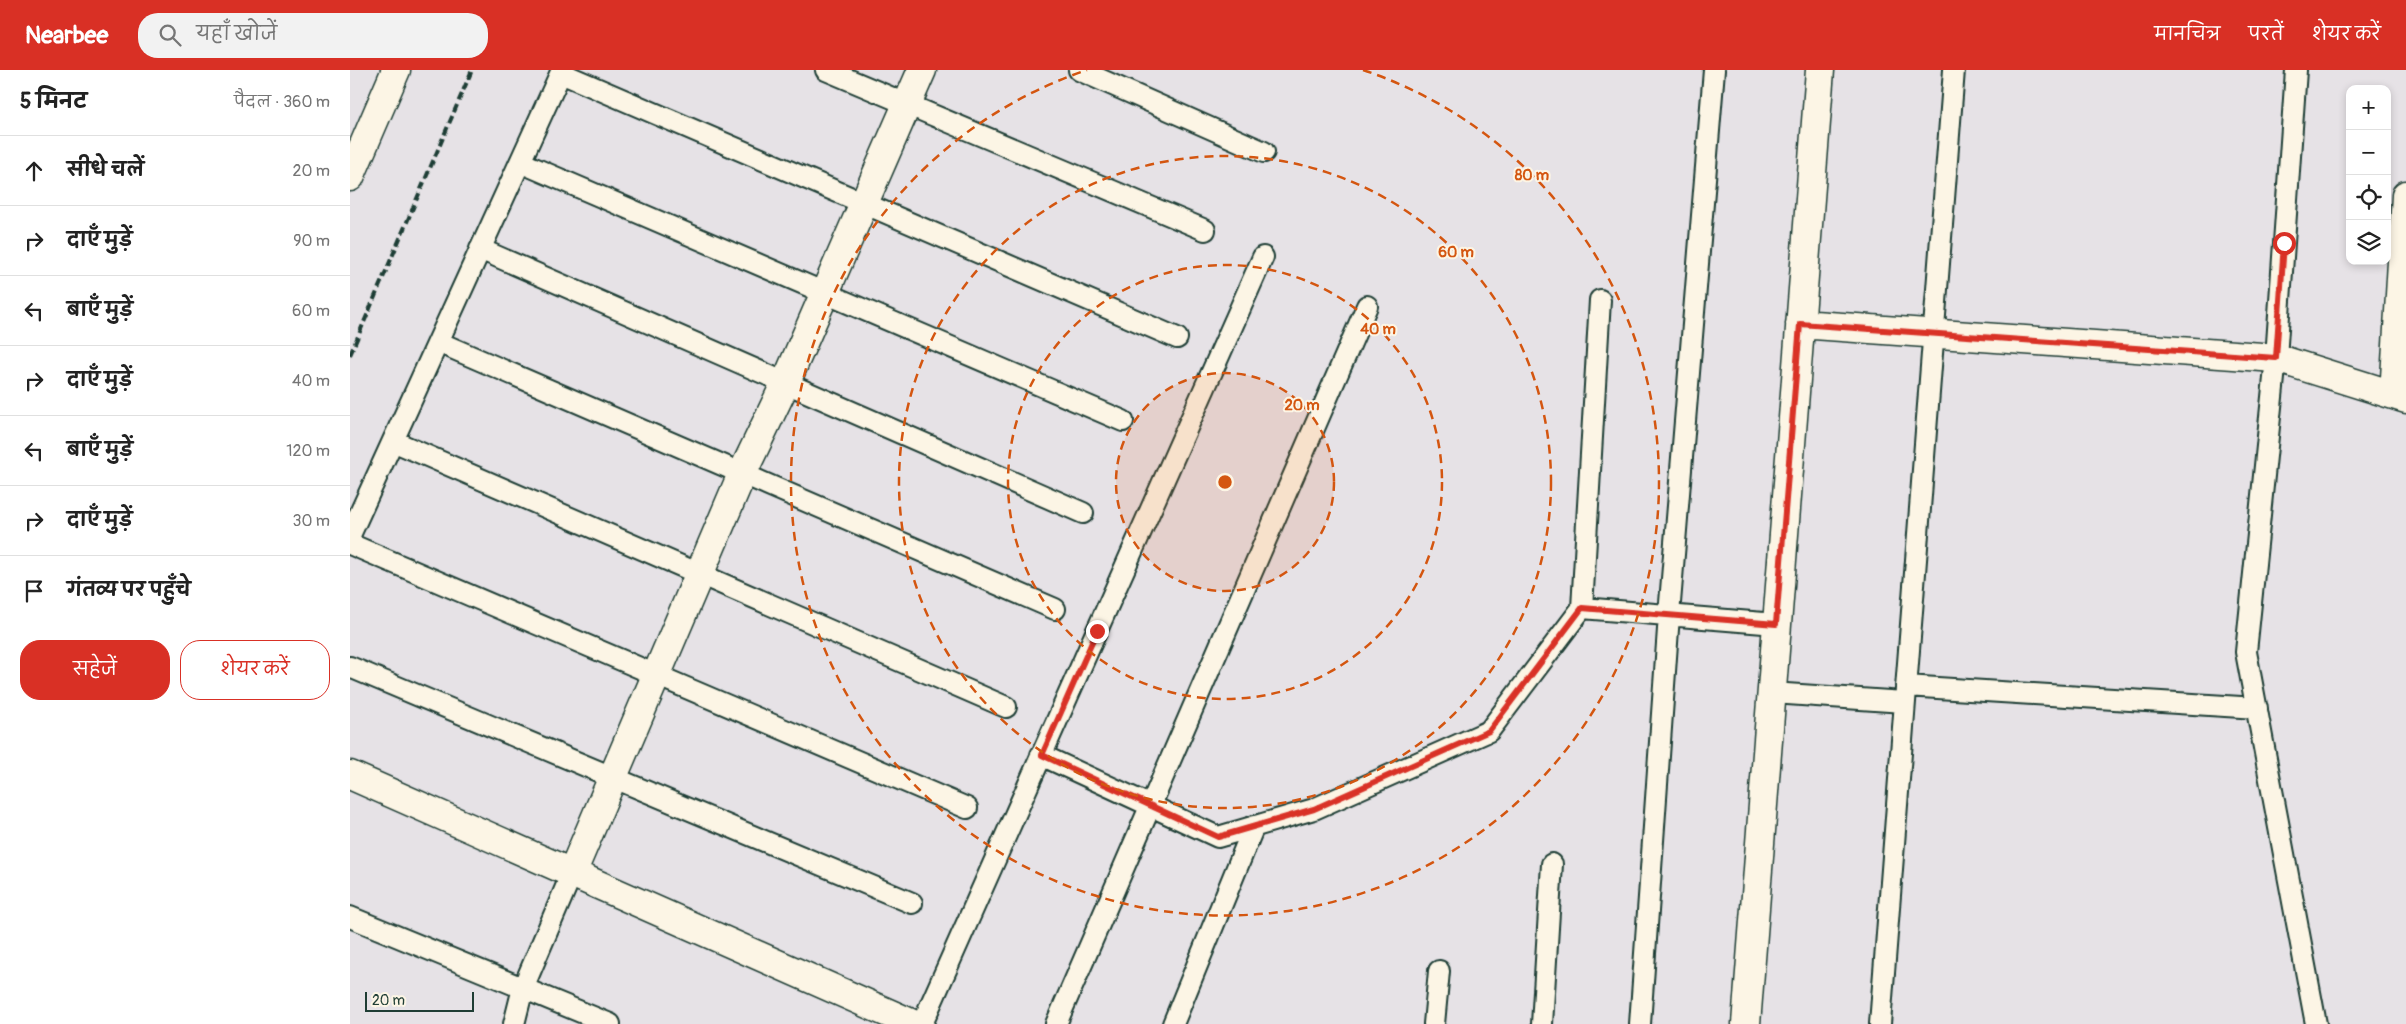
<!DOCTYPE html>
<html lang="hi">
<head>
<meta charset="utf-8">
<style>
  body { margin:0; font-family:Pangolin,"Playpen Sans Deva",sans-serif; background:#f2f2f2; color:#222 }
  .controls { position:absolute; right:15px; top:15px; display:grid; overflow:hidden; border-radius:10px; box-shadow:0 2px 8px #0003 }
  .controls button { width:45px; height:45px; display:grid; place-items:center; padding:0; border:0; border-bottom:1px solid #e0e0e0; background:#fff; color:#222; font:25px sans-serif }
  .scale { position:absolute; left:15px; bottom:12px; width:109px; box-sizing:border-box; padding-left:5px; border:2px solid #1f3d34; border-top:0; font-size:14px; line-height:18px; white-space:nowrap; color:#1f3d34; -webkit-text-stroke:4px #fcf5e5; paint-order:stroke }
  .stop { position:absolute; width:15px; height:15px; margin:-11px; border:4px solid #d93025; border-radius:50%; background:#fff }
  .stop.end { background:#d93025; border-color:#fff; box-shadow:0 1px 5px #0008 }
  .list { margin:0; padding:0; list-style:none }
  h2 { display:flex; justify-content:space-between; align-items:center; height:65px; margin:0; padding:0 20px; font-size:21px }
  h2 small { font-size:16px; font-weight:400; color:#767676 }
  .list li { display:grid; grid-template-columns:32px 1fr auto; gap:15px; align-items:center; box-sizing:border-box; height:70px; padding:0 20px; border-top:1px solid #e0e0e0 }
  .list b { display:block; font-size:19px; white-space:nowrap }
  .list em { font-size:16px; font-style:normal; color:#767676 }
  .actions { display:flex; gap:10px; padding:15px 20px }
  .actions a { flex:1; padding:11px 0; border:1px solid #d93025; border-radius:20px; text-align:center; font-size:18px; color:#d93025 }
  .actions .main { background:#d93025; color:#fff }
  .icon { flex:none; width:28px; height:28px; fill:none; stroke:currentColor; stroke-width:2; stroke-linecap:round; stroke-linejoin:round }
  .map { position:relative; flex:none; width:2056px; height:954px; overflow:hidden }
  header { display:flex; align-items:center; gap:30px; box-sizing:border-box; height:70px; padding:0 25px; background:#d93025; color:#fff }
  header strong { font-size:24px }
  nav { display:flex; gap:28px; margin-inline-start:auto; font-size:18px }
  .search { width:350px; height:45px; background:#f2f2f2; display:flex; align-items:center; gap:12px; box-sizing:border-box; padding:0 18px; border-radius:20px; color:#767676; font-size:19px }
  main { display:flex }
  aside { flex:1; background:#fff }
  .map>svg:first-child { display:block }
</style>
</head>
<body>
<header>
<strong>Nearbee</strong>
<div class="search"><svg class="icon" aria-label="search" viewBox="0 0 24 24"><circle cx="10" cy="10" r="6"/><path d="M15 15l6 6"/></svg>यहाँ खोजें</div>
<nav><a>मानचित्र</a><a>परतें</a><a>शेयर करें</a></nav>
</header>
<main>
<aside>
<h2>5 मिनट<small>पैदल · 360 m</small></h2>
<ul class="list">
<li><svg class="icon" aria-label="ahead" viewBox="0 0 24 24"><path d="M12 20V5M6 11l6-6 6 6"/></svg><div><b>सीधे चलें</b></div><em>20 m</em></li>
<li><svg class="icon" aria-label="right" viewBox="0 0 24 24"><path d="M7 20v-9h11M14 6l5 5-5 5"/></svg><div><b>दाएँ मुड़ें</b></div><em>90 m</em></li>
<li><svg class="icon" aria-label="left" viewBox="0 0 24 24"><path d="M17 20v-9H6M10 6l-5 5 5 5"/></svg><div><b>बाएँ मुड़ें</b></div><em>60 m</em></li>
<li><svg class="icon" aria-label="right" viewBox="0 0 24 24"><path d="M7 20v-9h11M14 6l5 5-5 5"/></svg><div><b>दाएँ मुड़ें</b></div><em>40 m</em></li>
<li><svg class="icon" aria-label="left" viewBox="0 0 24 24"><path d="M17 20v-9H6M10 6l-5 5 5 5"/></svg><div><b>बाएँ मुड़ें</b></div><em>120 m</em></li>
<li><svg class="icon" aria-label="right" viewBox="0 0 24 24"><path d="M7 20v-9h11M14 6l5 5-5 5"/></svg><div><b>दाएँ मुड़ें</b></div><em>30 m</em></li>
<li><svg class="icon" aria-label="arrive" viewBox="0 0 24 24"><path d="M6 21V4h12l-3 4 3 4H6"/></svg><div><b>गंतव्य पर पहुँचे</b></div></li>
</ul>
<div class="actions"><a class="main">सहेजें</a><a>शेयर करें</a></div>
</aside>
<div class="map">
<svg width="2056" height="954" viewBox="0 0 2056 954">
  <rect width="100%" height="100%" fill="#e6e2e6"/>
  <filter id="ink" filterUnits="userSpaceOnUse"><feTurbulence type="fractalNoise" baseFrequency=".02" numOctaves="2"/><feDisplacementMap in="SourceGraphic" scale="10" xChannelSelector="R" yChannelSelector="G"/><feConvolveMatrix kernelMatrix="1 2 1 2 8 2 1 2 1" color-interpolation-filters="sRGB"/></filter>
  <g filter="url(#ink)">
    <g fill="none" stroke-linecap="round" stroke-linejoin="round">
      <defs>
        <path id="lane" d="M476 0 855 160
          M729 0 914 82
          M1946 0 1926 288 1896 582 1966 954
          M211 3 827 268
          M170 92 773 351
          M130 179 733 443
          M88 272 705 539
          M43 371 656 637
          M0 465 212 0
          M0 474 617 738
          M1232 538 1250 230
          M0 597 562 833
          M1556 616 1907 638
          M1421 623 1554 632
          M691 685 868 767 964 739 1139 661 1232 538 1426 554
          M0 847 260 954
          M164 954 173 918 222 803
          M572 954 913 187
          M706 954 1017 236
          M823 954 904 756
          M1084 954 1089 901
          M1192 954 1202 794
          M1290 954 1319 545 1364 0
          M1530 954 1604 0"/>
        <path id="street" d="M1450 254 1926 288 2056 329
          M2044 325 2056 125
          M0 705 563 954
          M222 803 392 404 436 312 572 0
          M1396 954 1470 0"/>
        <path id="secondary" d="M0 107 46 0"/>
      </defs>
      <use href="#lane" stroke="#1f3d34" stroke-width="24"/>
      <use href="#street" stroke="#1f3d34" stroke-width="31"/>
      <use href="#secondary" stroke="#1f3d34" stroke-width="31"/>
      <use href="#lane" stroke="#fcf5e5" stroke-width="20"/>
      <use href="#street" stroke="#fcf5e5" stroke-width="28"/>
      <use href="#secondary" stroke="#fcf5e5" stroke-width="28"/>
      <path stroke="#1f3d34" stroke-width="4" stroke-dasharray="8 4" stroke-linecap="butt" d="M0 285 122 0"/>
    </g>
  </g>
  <g fill="none" stroke-linecap="round" stroke-linejoin="round" filter="url(#ink)">
    <path stroke="#d93025" stroke-width="6" d="M747 561 692 685 868 767 964 739 1139 661 1232 538 1426 554 1450 254 1926 288 1934 173"/>
  </g>
  <circle cx="875" cy="412" r="109" fill="#d45610" fill-opacity=".12"/>
  <g fill="none" stroke="#d45610" stroke-width="2.5" stroke-dasharray="9 6">
    <circle cx="875" cy="412" r="109"/>
    <circle cx="875" cy="412" r="217"/>
    <circle cx="875" cy="412" r="326"/>
    <path d="M1013 0A434 434 0 1 1 737 0"/>
  </g>
  <circle cx="875" cy="412" r="8" fill="#d45610" stroke="#fcf5e5" stroke-width="2.5"/>
  <g font-size="15" text-anchor="middle" font-weight="bold" fill="#d45610" stroke="#fcf5e5" stroke-width="4" stroke-linejoin="round" paint-order="stroke">
    <text x="1182" y="110">80 m</text>
    <text x="1106" y="187">60 m</text>
    <text x="1028" y="264">40 m</text>
    <text x="952" y="340">20 m</text>
  </g>
</svg>
<div class="controls">
<button>+</button>
<button>−</button>
<button><svg class="icon" aria-label="locate" viewBox="0 0 24 24"><circle cx="12" cy="12" r="6"/><path d="M12 2v4M12 18v4M2 12h4M18 12h4"/></svg></button>
<button><svg class="icon" aria-label="layers" viewBox="0 0 24 24"><path d="M12 4l9 5-9 5-9-5zM3 14l9 5 9-5"/></svg></button>
</div>
<div class="scale">20 m</div>
<div class="stop" style="left:1934px;top:173px"></div>
<div class="stop end" style="left:747px;top:561px"></div>
</div>
</main>
</body>
</html>
